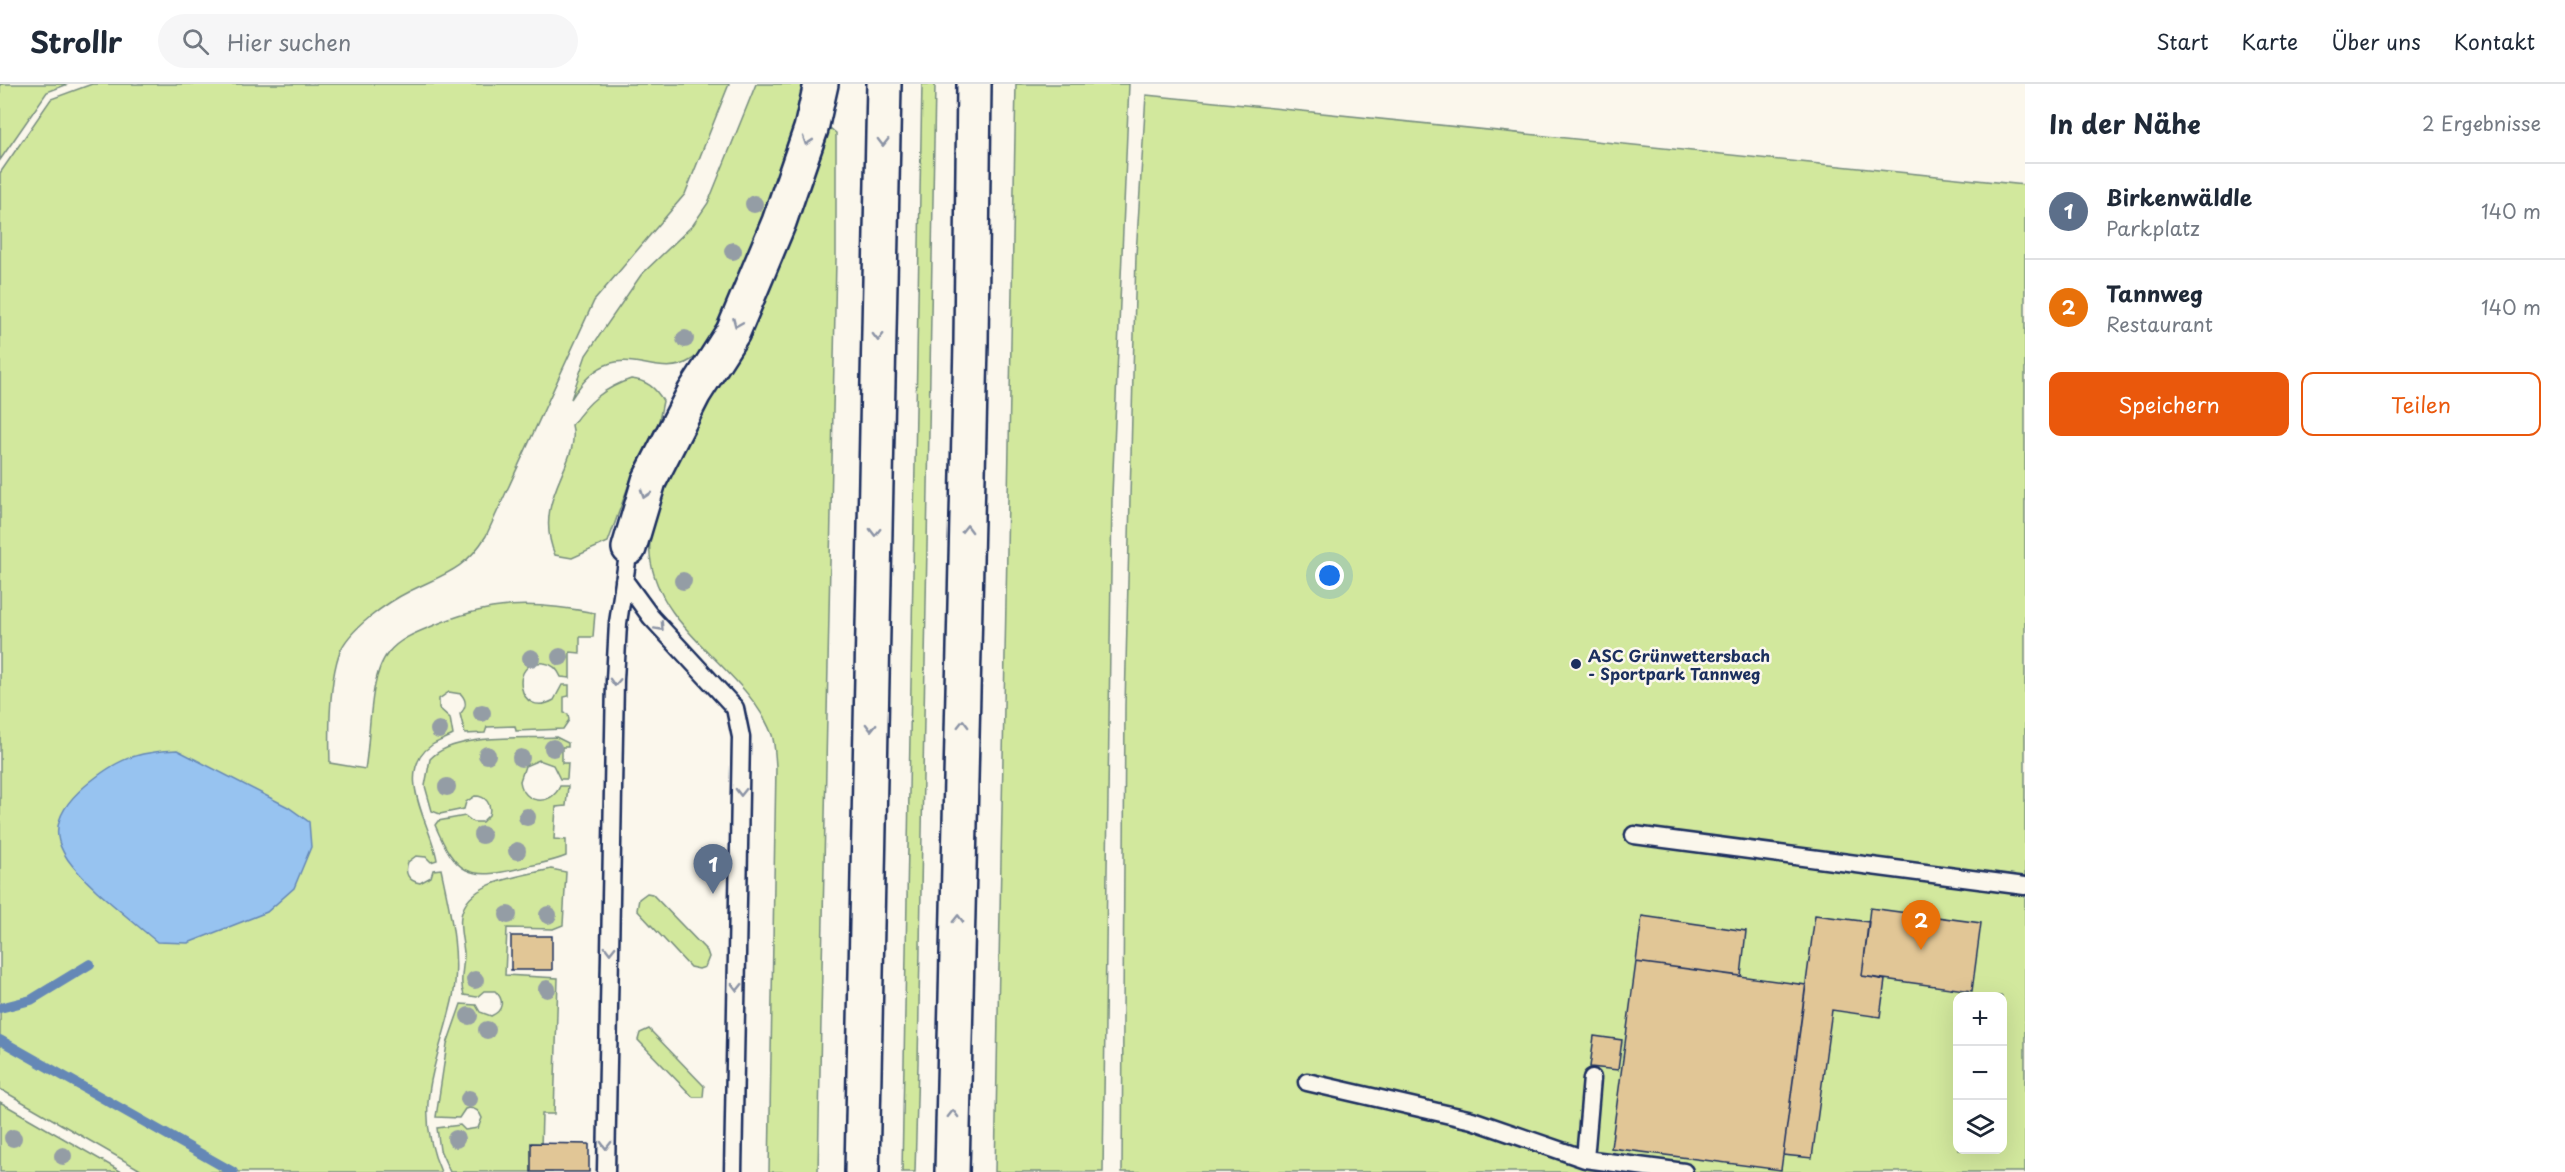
<!DOCTYPE html>
<html lang="de">
<head>
<meta charset="utf-8">
<style>
  body { margin:0; font-family:"Playpen Sans",sans-serif; background:#f6f6f7; color:#1f2937 }
  .controls { position:absolute; right:18px; bottom:18px; display:grid; overflow:hidden; border-radius:12px; box-shadow:0 6px 24px #0002 }
  .controls button { width:54px; height:54px; display:grid; place-items:center; padding:0; border:0; border-bottom:2px solid #e0e1e3; background:#fff; color:#1f2937; font:30px sans-serif }
  .you { position:absolute; left:1330px; top:492px; width:21px; height:21px; margin:-15px; border:4px solid #fff; border-radius:50%; background:#1a73e8; box-shadow:0 0 0 9px #1a73e833 }
  .badge { display:grid; place-items:center; width:39px; height:39px; border-radius:50%; background:#ea580c; color:#fff; font-size:20px; font-weight:700 }
  .pin { position:absolute; translate:-50% -50px; filter:drop-shadow(0 2px 3px #0008) }
  .pin::after { content:''; position:absolute; top:32px; width:21px; height:18px; background:inherit; clip-path:polygon(0 0,100% 0,50% 100%) }
  .list { margin:0; padding:0; list-style:none }
  h2 { display:flex; justify-content:space-between; align-items:center; height:78px; margin:0; padding:0 24px; font-size:26px }
  h2 small { font-size:20px; font-weight:400; color:#747a83 }
  .list li { display:grid; grid-template-columns:39px 1fr auto; gap:18px; align-items:center; box-sizing:border-box; height:96px; padding:0 24px; border-top:2px solid #e0e1e3 }
  .list b { display:block; font-size:22px; white-space:nowrap }
  .list p { margin:0; font-size:20px; white-space:nowrap; color:#747a83 }
  .list em { font-size:20px; font-style:normal; color:#747a83 }
  .actions { display:flex; gap:12px; padding:18px 24px }
  .actions a { flex:1; padding:14px 0; border:2px solid #ea580c; border-radius:12px; text-align:center; font-size:21px; color:#ea580c }
  .actions .main { background:#ea580c; color:#fff }
  .icon { flex:none; width:33px; height:33px; fill:none; stroke:currentColor; stroke-width:2; stroke-linecap:round; stroke-linejoin:round }
  .map { position:relative; flex:none; width:2025px; height:1088px; overflow:hidden }
  header { display:flex; align-items:center; gap:36px; box-sizing:border-box; height:84px; padding:0 30px; background:#fff; border-bottom:2px solid #e0e1e3 }
  header strong { font-size:28px }
  nav { display:flex; gap:33px; margin-inline-start:auto; font-size:21px }
  .search { width:420px; height:54px; background:#f6f6f7; display:flex; align-items:center; gap:15px; box-sizing:border-box; padding:0 21px; border-radius:33px; color:#747a83; font-size:22px }
  main { display:flex }
  aside { flex:1; background:#fff }
  .map>svg:first-child { display:block }
</style>
</head>
<body>
<header>
<strong>Strollr</strong>
<div class="search"><svg class="icon" aria-label="search" viewBox="0 0 24 24"><circle cx="10" cy="10" r="6"/><path d="M15 15l6 6"/></svg>Hier suchen</div>
<nav><a>Start</a><a>Karte</a><a>Über uns</a><a>Kontakt</a></nav>
</header>
<main>
<div class="map">
<svg width="2025" height="1088" viewBox="0 0 2025 1088">
  <rect width="100%" height="100%" fill="#fbf7ec"/>
  <filter id="ink" filterUnits="userSpaceOnUse"><feTurbulence type="fractalNoise" baseFrequency=".0167" numOctaves="2"/><feDisplacementMap in="SourceGraphic" scale="12" xChannelSelector="R" yChannelSelector="G"/><feConvolveMatrix kernelMatrix="1 2 1 2 8 2 1 2 1" color-interpolation-filters="sRGB"/></filter>
  <g filter="url(#ink)">
    <path fill="#d2e89d" stroke="#768c7e" stroke-width="1.5" fill-rule="evenodd" d="M0 0H68L47 8 0 76Z
      M92 0H729L685 110 594 217 486 452C465 486 444 490 410 507 388 518 348 545 339 570 329 600 329 648 330 679L365 685C371 654 368 593 388 569 398 556 415 549 430 543 490 517 532 517 595 529L593 553H580V569L570 568V594L561 593C558 586 553 580 544 579 508 574 517 637 554 616L562 601H569V612L564 613V629L568 630 569 636 563 645 516 647 515 642 487 643 485 649 465 650 460 630C467 623 467 617 461 610L449 608 439 615V624L450 634 453 651C446 655 438 657 432 661 392 688 432 742 437 776L431 778 426 773 416 772 408 778C404 789 408 797 420 799L431 793 433 786 441 785C450 827 461 871 453 913 439 978 411 1020 441 1088H144L0 1005V89L51 15Z
      M756 0H809C784 80 759 161 719 235 712 249 705 267 691 276 651 301 617 243 571 315L586 271 641 191 693 141 708 119Z
      M922 0H935L918 979 915 1088H902Z
      M1016 0H1129L1112 411 1103 1088H995Z
      M1146 11 2025 101V1088H1122L1125 622 1132 331 1136 171ZM1958 912H2002V1066H1958Z
      M830 44 836 49V174L818 1088H769L776 682C775 672 775 660 772 651 746 582 658 549 650 471 647 438 664 404 677 374L788 159Z
      M631 295C646 296 656 304 663 317L659 337 633 389 608 458 572 474 555 471C531 414 582 379 572 341 588 318 604 304 631 295Z
      M556 653 568 659V663H562V679H568L567 695H560L553 681 539 676 525 682 520 697C523 720 551 723 560 702H568L566 722 556 723 554 755 566 756V772C552 778 536 780 521 784 468 797 456 790 435 741L438 737 465 732 473 738H482L489 731C492 720 486 712 475 712L466 718 464 725 440 730 432 727 425 702 430 675C453 649 522 655 556 653Z
      M551 785 566 788 563 841 553 845 507 844 505 891 558 894 554 1030H542L541 1064 552 1088H450L440 1066 437 1044 460 1041 465 1046 478 1044 482 1034C479 1026 473 1023 465 1025L459 1034 436 1033 447 960 461 920 476 921 480 928 491 932C503 927 505 916 495 907H484L477 913 464 911C459 898 464 883 464 869 463 857 459 844 461 832 468 796 523 792 551 785Z
      M647 809 652 810 707 867 709 873 705 883 699 885 690 883 637 826 639 815Z
      M649 945 704 1002 703 1013H693L638 956 640 949Z
      M0 1018 122 1088H0Z"/>
    <path fill="#97c3f0" stroke="#6588b6" stroke-width="1.5" d="M177 666 288 723 309 738 311 763 294 804 267 828 188 859 157 858C137 841 117 825 97 807 59 772 37 743 85 702 117 675 135 668 177 666Z"/>
    <g fill="none" stroke-linecap="round" stroke-linejoin="round">
      <path stroke="#6588b6" stroke-width="10" d="M0 924 31 916 90 880
        M0 956 233 1088"/>
    </g>
    <path fill="#e1c696" stroke="#1b2f5e" stroke-width="1.5" d="M1870 824 1981 839 1972 907 1862 892Z
      M1815 831 1869 838 1862 892 1885 896 1880 933 1832 926 1812 1074 1783 1071Z
      M1642 832 1746 847 1741 892 1636 878Z
      M511 852H552V886H511Z
      M1636 878 1806 901 1781 1086 1611 1064Z
      M1594 952 1622 956 1618 986 1590 983Z
      M531 1059 589 1060V1088H531Z"/>
    <g fill="none" stroke-linecap="round" stroke-linejoin="round">
      <defs>
        <path id="service" d="M624 496 651 533 735 624 741 653 733 1088
          M1634 751 2025 802
          M1307 998 1472 1036 1585 1075 1684 1088
          M1585 1075 1592 994
          M606 1088 615 596 618 539 629 464"/>
        <path id="motorway" d="M629 464 649 397 694 309 733 248 779 138 811 45 821 0
          M862 1088 884 0
          M952 1088 971 259 974 0"/>
      </defs>
      <use href="#service" stroke="#1b2f5e" stroke-width="21"/>
      <use href="#motorway" stroke="#1b2f5e" stroke-width="38"/>
      <use href="#service" stroke="#fbf7ec" stroke-width="16"/>
      <use href="#motorway" stroke="#fbf7ec" stroke-width="33"/>
    </g>
    <g fill="#949da5">
      <circle cx="754" cy="120" r="9"/>
      <circle cx="733" cy="167" r="9"/>
      <circle cx="685" cy="255" r="9"/>
      <circle cx="683" cy="497" r="9"/>
      <circle cx="560" cy="573" r="9"/>
      <circle cx="531" cy="574" r="9"/>
      <circle cx="482" cy="629" r="9"/>
      <circle cx="439" cy="646" r="9"/>
      <circle cx="553" cy="664" r="9"/>
      <circle cx="487" cy="671" r="9"/>
      <circle cx="521" cy="674" r="9"/>
      <circle cx="447" cy="703" r="9"/>
      <circle cx="527" cy="733" r="9"/>
      <circle cx="482" cy="751" r="9"/>
      <circle cx="517" cy="767" r="9"/>
      <circle cx="508" cy="831" r="9"/>
      <circle cx="548" cy="831" r="9"/>
      <circle cx="475" cy="896" r="9"/>
      <circle cx="547" cy="905" r="9"/>
      <circle cx="469" cy="932" r="9"/>
      <circle cx="487" cy="946" r="9"/>
      <circle cx="469" cy="1015" r="9"/>
      <circle cx="13" cy="1054" r="9"/>
      <circle cx="456" cy="1055" r="9"/>
      <circle cx="63" cy="1072" r="9"/>
    </g>
    <defs><path id="oneway-chevron" d="M-2-3.5L2.5 0L-2 3.5" fill="none" stroke-width="1.6" stroke-linecap="round" stroke-linejoin="round" transform="scale(1.5)"/></defs>
    <g stroke="#8b93a5">
      <use href="#oneway-chevron" transform="translate(807 57) rotate(109)"/>
      <use href="#oneway-chevron" transform="translate(883 58) rotate(91)"/>
      <use href="#oneway-chevron" transform="translate(737 239) rotate(113)"/>
      <use href="#oneway-chevron" transform="translate(878 253) rotate(91)"/>
      <use href="#oneway-chevron" transform="translate(645 410) rotate(108)"/>
      <use href="#oneway-chevron" transform="translate(967 445) rotate(-89)"/>
      <use href="#oneway-chevron" transform="translate(875 448) rotate(91)"/>
      <use href="#oneway-chevron" transform="translate(660 543) rotate(47)"/>
      <use href="#oneway-chevron" transform="translate(615 598) rotate(92)"/>
      <use href="#oneway-chevron" transform="translate(963 640) rotate(-89)"/>
      <use href="#oneway-chevron" transform="translate(871 643) rotate(91)"/>
      <use href="#oneway-chevron" transform="translate(741 708) rotate(91)"/>
      <use href="#oneway-chevron" transform="translate(958 835) rotate(-89)"/>
      <use href="#oneway-chevron" transform="translate(610 866) rotate(91)"/>
      <use href="#oneway-chevron" transform="translate(737 903) rotate(91)"/>
      <use href="#oneway-chevron" transform="translate(953 1030) rotate(-89)"/>
      <use href="#oneway-chevron" transform="translate(606 1061) rotate(91)"/>
    </g>
  </g>
  <circle fill="#1b2f5e" stroke="#fbf7ec" stroke-width="2" cx="1576" cy="580" r="6"/>
  <g text-anchor="middle" dominant-baseline="central" stroke-width="5" stroke-linejoin="round" paint-order="stroke">
    <g font-size="16" font-weight="bold" fill="#1b2f5e" stroke="#fbf7ec" text-anchor="start">
      <text x="1588" y="571">ASC Grünwettersbach<tspan x="1588" dy="18">- Sportpark Tannweg</tspan></text>
    </g>
  </g>
</svg>
<div class="controls">
<button>+</button>
<button>−</button>
<button><svg class="icon" aria-label="layers" viewBox="0 0 24 24"><path d="M12 4l9 5-9 5-9-5zM3 14l9 5 9-5"/></svg></button>
</div>
<div class="you"></div>
<div class="pin badge" style="left:713px;top:810px;background:#5c6f8a">1</div>
<div class="pin badge" style="left:1921px;top:866px;background:#e8710a">2</div>
</div>
<aside>
<h2>In der Nähe<small>2 Ergebnisse</small></h2>
<ul class="list">
<li><span class="badge" style="background:#5c6f8a">1</span><div><b>Birkenwäldle</b><p>Parkplatz</p></div><em>140 m</em></li>
<li><span class="badge" style="background:#e8710a">2</span><div><b>Tannweg</b><p>Restaurant</p></div><em>140 m</em></li>
</ul>
<div class="actions"><a class="main">Speichern</a><a>Teilen</a></div>
</aside>
</main>
</body>
</html>
